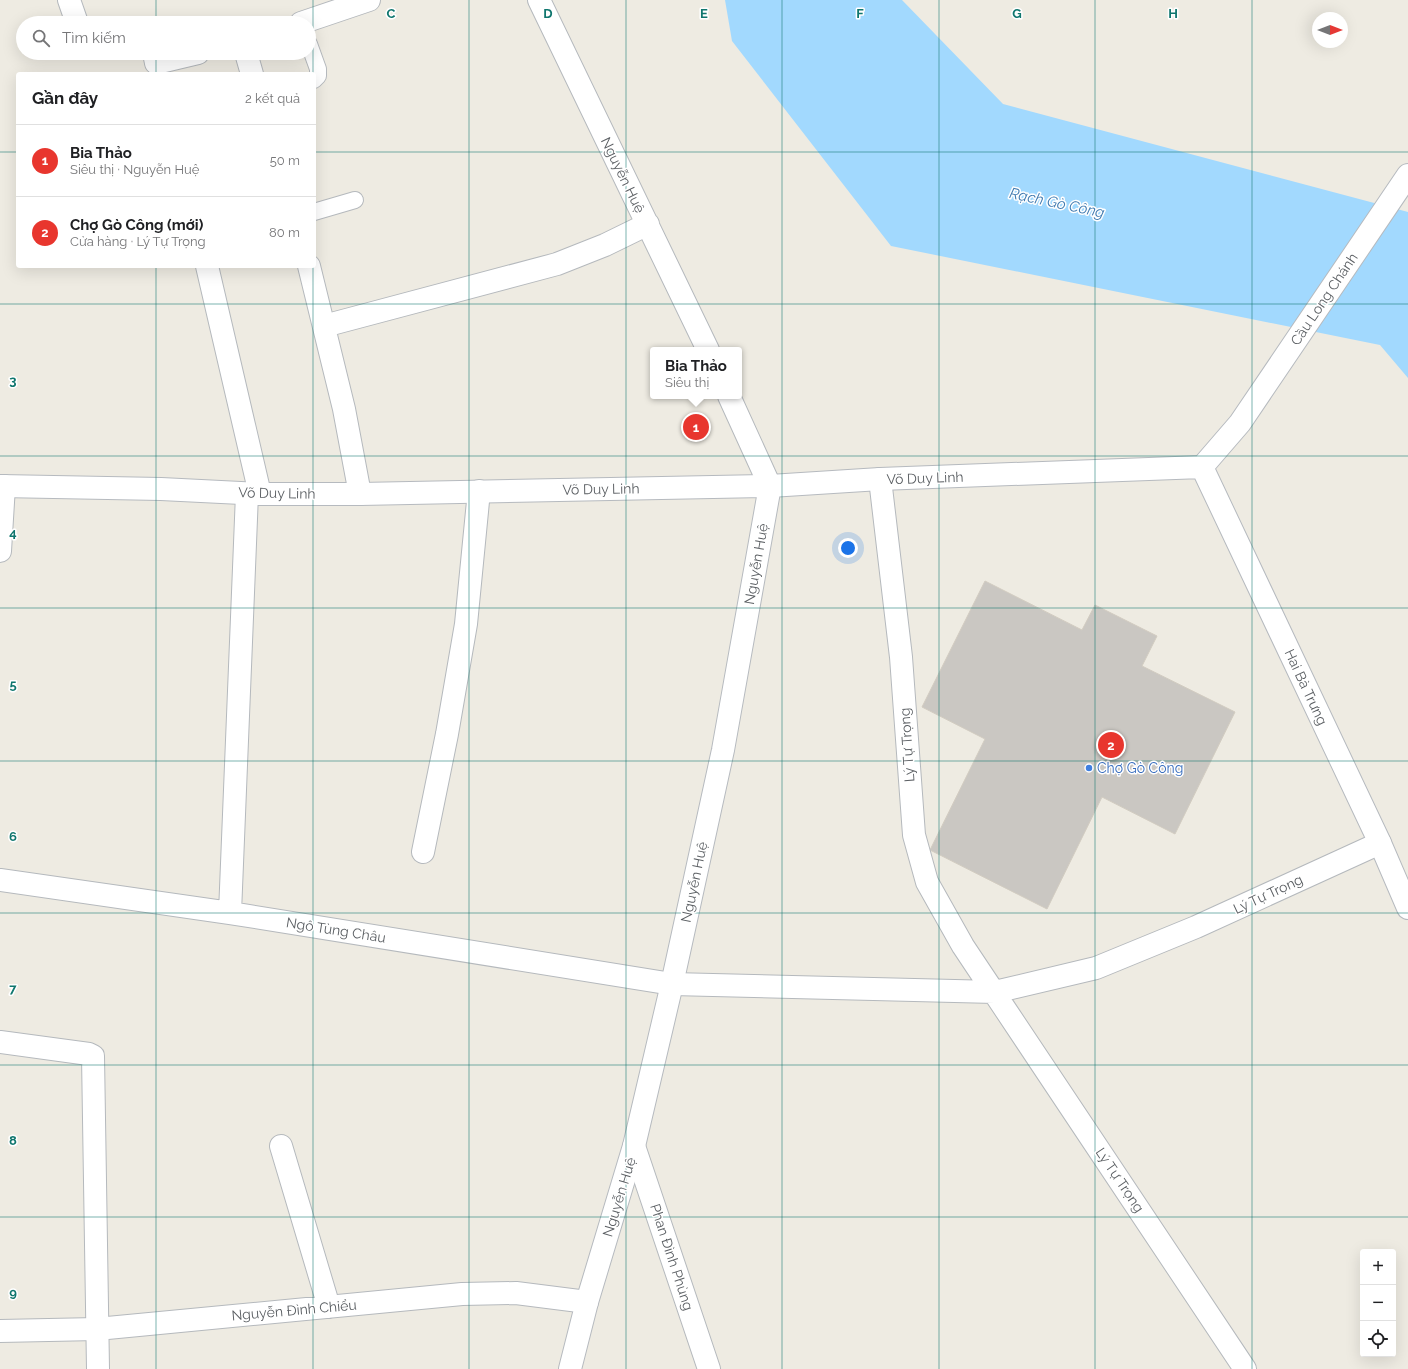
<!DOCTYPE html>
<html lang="vi">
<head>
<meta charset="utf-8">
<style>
  body { margin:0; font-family:Raleway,sans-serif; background:#f2f2f2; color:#202124 }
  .controls { position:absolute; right:12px; bottom:12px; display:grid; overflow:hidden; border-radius:4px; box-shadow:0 4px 16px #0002 }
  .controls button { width:36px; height:36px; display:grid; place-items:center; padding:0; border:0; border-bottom:1px solid #e0e0e0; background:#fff; color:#202124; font:20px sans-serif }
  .compass { position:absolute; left:1312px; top:12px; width:36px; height:36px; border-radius:50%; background:#fff; box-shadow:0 4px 16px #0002; rotate:90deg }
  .you { position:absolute; left:848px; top:548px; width:14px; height:14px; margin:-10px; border:3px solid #fff; border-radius:50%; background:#1a73e8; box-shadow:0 0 0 6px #1a73e833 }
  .badge { display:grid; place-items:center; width:26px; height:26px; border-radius:50%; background:#e8362e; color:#fff; font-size:13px; font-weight:700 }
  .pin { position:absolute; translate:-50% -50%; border:2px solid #fff; box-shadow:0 1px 4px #0006 }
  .popup { position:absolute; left:650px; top:347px; width:92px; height:52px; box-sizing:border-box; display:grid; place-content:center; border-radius:4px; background:#fff; filter:drop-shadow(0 1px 3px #0005); font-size:13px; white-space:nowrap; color:#757577 }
  .popup b { font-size:15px; color:#202124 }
  .popup::after { content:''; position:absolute; left:50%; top:100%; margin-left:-8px; border:8px solid transparent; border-top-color:#fff }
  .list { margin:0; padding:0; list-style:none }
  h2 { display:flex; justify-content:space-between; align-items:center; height:52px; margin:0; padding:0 16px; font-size:17px }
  h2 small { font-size:13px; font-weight:400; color:#757577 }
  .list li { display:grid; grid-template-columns:26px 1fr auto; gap:12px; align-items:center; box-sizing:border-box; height:72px; padding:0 16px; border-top:1px solid #e0e0e0 }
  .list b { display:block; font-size:15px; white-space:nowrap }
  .list p { margin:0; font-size:13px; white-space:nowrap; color:#757577 }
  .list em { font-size:13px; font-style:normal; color:#757577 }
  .icon { flex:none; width:22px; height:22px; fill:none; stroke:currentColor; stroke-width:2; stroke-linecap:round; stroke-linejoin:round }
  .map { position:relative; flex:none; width:1408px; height:1369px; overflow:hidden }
  .search { position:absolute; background:#fff; box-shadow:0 4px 16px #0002; left:16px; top:16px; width:300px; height:44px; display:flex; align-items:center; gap:10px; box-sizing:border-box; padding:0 14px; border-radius:22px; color:#757577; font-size:15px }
  .panel { position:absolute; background:#fff; box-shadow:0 4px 16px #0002; left:16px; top:72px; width:300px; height:196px; border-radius:4px }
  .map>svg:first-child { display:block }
</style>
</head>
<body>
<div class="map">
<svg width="1408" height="1369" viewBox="0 0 1408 1369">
  <rect width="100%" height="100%" fill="#eeebe2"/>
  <path fill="#a2d9fe" d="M725 0H902L1003 104 1408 212V378L1380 345 891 246 732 41Z"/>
  <path fill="#cac7c2" stroke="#d2ccc1" d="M985 581 1082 630 1095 605 1157 636 1142 666 1235 712 1175 834 1102 797 1047 909 930 850 985 739 922 707Z"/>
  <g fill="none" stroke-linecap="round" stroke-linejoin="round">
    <defs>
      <path id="lane" d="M309 44 318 69V76L314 80
        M314 212 355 200"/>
      <path id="street" d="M69 0 77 23
        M539 0 708 350
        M301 23 369 0
        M154 53 156 63 198 53
        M246 53 252 74
        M207 266 260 494
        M309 266 344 409 360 494
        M324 326 557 264 605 245 648 224
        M729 396 770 486
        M880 479 901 657 914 835 927 882 963 946 1245 1369
        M0 551 4 486
        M423 852 447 734 466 624 479 491
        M0 880 230 913 672 984 995 992 1096 968 1196 927 1380 843
        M230 913 247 494
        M0 1042 89 1054 93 1056 98 1369
        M281 1146 329 1307
        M634 1146 709 1369
        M0 1331 97 1329 462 1294 516 1293 587 1302"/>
      <path id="secondary" d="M1202 467 1380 843 1408 908
        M1202 467 1240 423 1408 175
        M0 486 161 489 260 494H360L770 486 880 479 1202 467
        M570 1369 587 1302 634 1146 672 984 723 750 770 486"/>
    </defs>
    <use href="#lane" stroke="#b5b9bd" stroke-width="18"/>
    <use href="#street" stroke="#b5b9bd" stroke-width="24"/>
    <use href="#secondary" stroke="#b6babf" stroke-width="24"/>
    <use href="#lane" stroke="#fff" stroke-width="16"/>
    <use href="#street" stroke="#fff" stroke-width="22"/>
    <use href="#secondary" stroke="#fff" stroke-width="22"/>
  </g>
  <path fill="none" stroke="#0f766e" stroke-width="1" stroke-opacity="0.55" d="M156 0V23M313 0V74M469 0V1369M626 0V1369M782 0V1369M939 0V1369M1095 0V1369M1252 0V1369M156 53V74M0 152H18M314 152H1408M156 266V1369M313 266V1369M0 304H1408M0 456H1408M0 608H1408M0 761H1408M0 913H1408M0 1065H1408M0 1217H1408"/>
  <circle fill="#3f7fe0" stroke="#fff" stroke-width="1.5" cx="1089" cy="768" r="4"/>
  <g text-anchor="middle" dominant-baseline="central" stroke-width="3" stroke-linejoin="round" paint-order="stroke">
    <g font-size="14" fill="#5b5f63" stroke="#fff">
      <text transform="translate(623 175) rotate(64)">Nguyễn Huệ</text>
      <text transform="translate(1324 299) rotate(-56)">Cầu Long Chánh</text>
      <text transform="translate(925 478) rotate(-2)">Võ Duy Linh</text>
      <text transform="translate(601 489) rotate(-1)">Võ Duy Linh</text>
      <text transform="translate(277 493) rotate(1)">Võ Duy Linh</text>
      <text transform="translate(756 564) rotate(-80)">Nguyễn Huệ</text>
      <text transform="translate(1306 687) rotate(65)">Hai Bà Trưng</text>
      <text transform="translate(907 745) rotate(-94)">Lý Tự Trọng</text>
      <text transform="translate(694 882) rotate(-78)">Nguyễn Huệ</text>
      <text transform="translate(1268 894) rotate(-25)">Lý Tự Trọng</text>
      <text transform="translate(336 930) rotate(9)">Ngô Tùng Châu</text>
      <text transform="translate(1120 1180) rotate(56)">Lý Tự Trọng</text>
      <text transform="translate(619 1197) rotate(-73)">Nguyễn Huệ</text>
      <text transform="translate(672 1257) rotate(72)">Phan Đình Phùng</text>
      <text transform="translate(294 1310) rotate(-5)">Nguyễn Đình Chiểu</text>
    </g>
    <g font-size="14" fill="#366cbe" stroke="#fff" text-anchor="start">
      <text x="1097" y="768">Chợ Gò Công</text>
    </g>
    <g font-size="15" font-style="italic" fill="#3f7ab0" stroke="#fff">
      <text transform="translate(1057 203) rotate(12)">Rạch Gò Công</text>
    </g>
  </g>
  <g font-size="13" text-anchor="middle" font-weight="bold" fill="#0f766e" stroke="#fff" stroke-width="3" stroke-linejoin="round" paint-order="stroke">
    <text x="391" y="18">C</text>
    <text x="548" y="18">D</text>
    <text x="704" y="18">E</text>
    <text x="860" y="18">F</text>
    <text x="1017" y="18">G</text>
    <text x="1173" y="18">H</text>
    <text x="13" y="385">3</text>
    <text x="13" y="537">4</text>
    <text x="13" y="689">5</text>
    <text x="13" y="841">6</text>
    <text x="13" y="993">7</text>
    <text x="13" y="1145">8</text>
    <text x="13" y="1297">9</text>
  </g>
</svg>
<div class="controls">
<button>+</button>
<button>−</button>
<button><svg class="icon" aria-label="locate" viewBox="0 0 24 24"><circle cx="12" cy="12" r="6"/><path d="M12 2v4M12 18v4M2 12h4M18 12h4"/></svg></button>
</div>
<svg class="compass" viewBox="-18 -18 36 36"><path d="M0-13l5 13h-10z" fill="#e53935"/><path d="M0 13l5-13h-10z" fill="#757577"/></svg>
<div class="you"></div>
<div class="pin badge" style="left:696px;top:427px">1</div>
<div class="popup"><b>Bia Thảo</b>Siêu thị</div>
<div class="pin badge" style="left:1111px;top:745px">2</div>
<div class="search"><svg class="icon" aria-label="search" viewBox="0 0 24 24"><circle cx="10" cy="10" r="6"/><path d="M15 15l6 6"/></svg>Tìm kiếm</div>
<section class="panel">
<h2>Gần đây<small>2 kết quả</small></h2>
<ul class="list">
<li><span class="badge">1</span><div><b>Bia Thảo</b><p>Siêu thị · Nguyễn Huệ</p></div><em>50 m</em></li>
<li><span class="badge">2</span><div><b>Chợ Gò Công (mới)</b><p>Cửa hàng · Lý Tự Trọng</p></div><em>80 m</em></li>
</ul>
</section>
</div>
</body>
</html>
